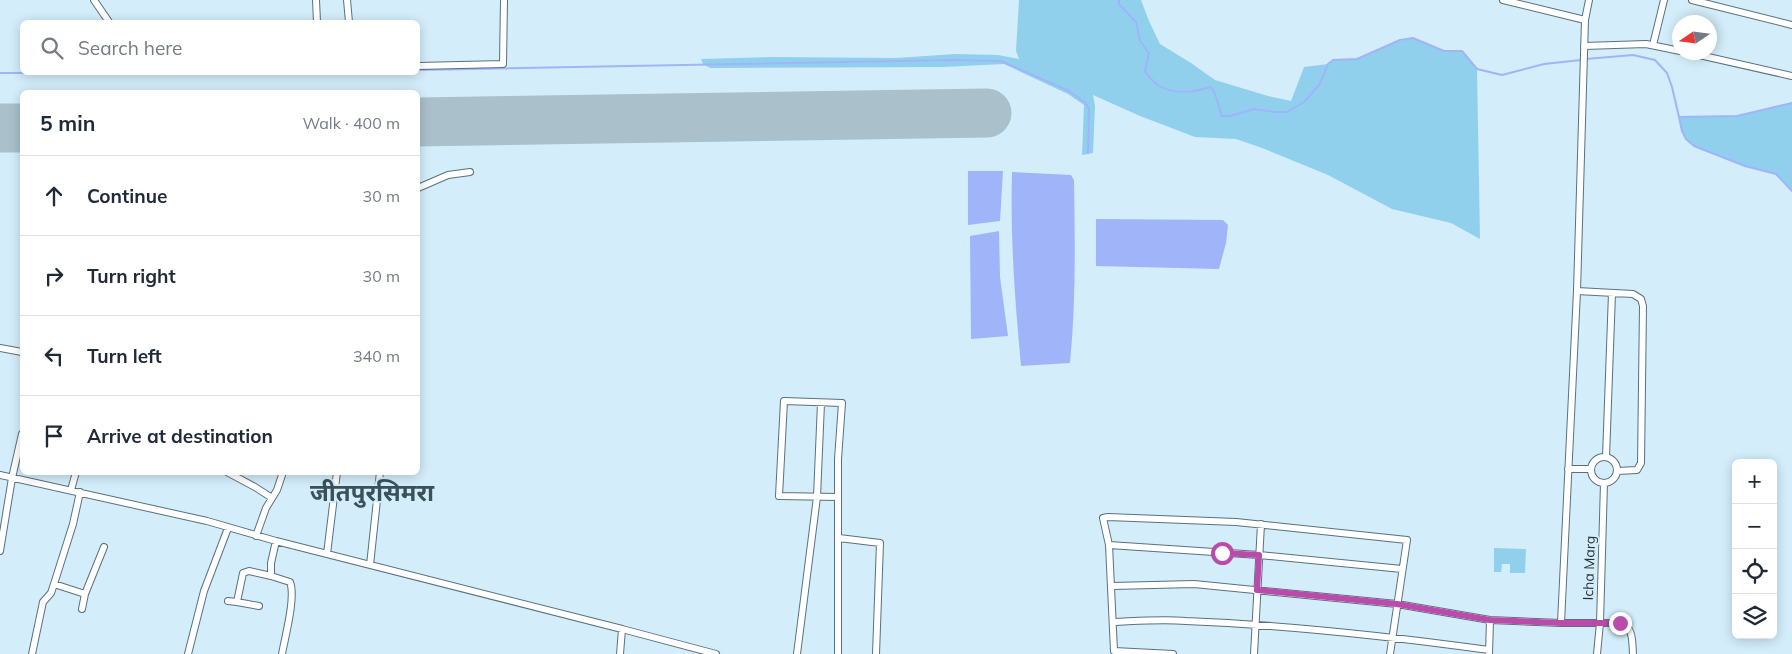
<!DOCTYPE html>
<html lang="en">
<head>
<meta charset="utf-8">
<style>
  body { margin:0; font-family:Mulish,"Noto Sans Devanagari",sans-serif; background:#f6f6f7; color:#1f2937 }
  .controls { position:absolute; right:15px; bottom:15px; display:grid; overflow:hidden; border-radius:8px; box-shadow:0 2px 12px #0003 }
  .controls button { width:45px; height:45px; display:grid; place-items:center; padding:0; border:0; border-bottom:1px solid #e0e1e3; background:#fff; color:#1f2937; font:25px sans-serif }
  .compass { position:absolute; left:1672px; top:15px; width:45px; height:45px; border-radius:50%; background:#fff; box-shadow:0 2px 12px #0003; rotate:257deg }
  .stop { position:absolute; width:15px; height:15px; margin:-11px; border:4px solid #b94caa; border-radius:50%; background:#fff }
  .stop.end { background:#b94caa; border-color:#fff; box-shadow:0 1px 5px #0008 }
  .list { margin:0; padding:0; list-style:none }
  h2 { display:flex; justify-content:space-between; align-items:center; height:65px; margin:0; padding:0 20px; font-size:21px }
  h2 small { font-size:16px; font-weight:400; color:#747a83 }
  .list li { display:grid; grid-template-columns:32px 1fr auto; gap:15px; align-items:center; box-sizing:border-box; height:80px; padding:0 20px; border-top:1px solid #e0e1e3 }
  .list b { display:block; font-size:19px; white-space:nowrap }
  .list em { font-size:16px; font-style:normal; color:#747a83 }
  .icon { flex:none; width:28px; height:28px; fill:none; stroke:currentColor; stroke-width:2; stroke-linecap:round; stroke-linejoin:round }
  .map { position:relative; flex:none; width:1792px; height:654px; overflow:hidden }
  .search { position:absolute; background:#fff; box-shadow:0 2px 12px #0003; left:20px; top:20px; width:400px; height:55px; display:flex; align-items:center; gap:12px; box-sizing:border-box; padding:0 18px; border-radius:8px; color:#747a83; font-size:19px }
  .panel { position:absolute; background:#fff; box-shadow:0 2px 12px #0003; left:20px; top:90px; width:400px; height:385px; border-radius:8px }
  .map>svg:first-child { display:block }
</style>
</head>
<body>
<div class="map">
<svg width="1792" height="654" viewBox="0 0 1792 654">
  <rect width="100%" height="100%" fill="#d3edfa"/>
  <path fill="#90d0ed" d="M1019 0H1141L1149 21 1160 44 1191 63 1215 80 1268 96 1291 101 1304 67 1328 64 1333 60 1357 59 1395 42 1413 38 1444 51H1462L1477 69 1480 239 1451 223 1392 209 1328 175 1262 148 1236 139 1195 137 1140 116 1093 95 1095 106 1093 153 1082 155 1084 105 1068 94 1004 64 943 67 710 68 703 64 701 59 770 57 896 58 955 54 998 55 1019 59 1016 51Z
    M1792 103V191L1776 174 1745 166 1694 146 1686 139 1682 131 1679 117 1737 116Z
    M1494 548 1526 549 1525 573H1510V564H1502L1501 572H1494Z"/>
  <path fill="#a0b5f9" d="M968 171H1003L1000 221 968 225Z
    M1012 172 1071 175 1074 180C1075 241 1076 302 1070 363L1021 366C1015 301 1010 237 1012 172Z
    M1096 219 1223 220 1228 225 1226 243 1219 269 1096 266Z
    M999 231 1000 277 1008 336 971 339 970 236Z"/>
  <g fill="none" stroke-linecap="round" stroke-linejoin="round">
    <path stroke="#a0b5f9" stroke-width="2" d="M1119 0V4L1136 22 1140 41 1149 53 1145 72C1149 76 1154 83 1159 86 1175 95 1195 92 1211 87 1217 95 1218 106 1222 116H1230L1254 109 1275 112H1287L1304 102 1320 84 1328 64 1333 60 1357 59 1400 40 1413 38 1444 51H1462L1477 69 1502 75 1544 64 1581 60
      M1586 59 1633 55 1655 60 1667 73 1672 87 1679 117 1737 116 1792 103
      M418 70 955 60 1001 61 1067 90 1086 103 1089 109 1088 153
      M0 73 331 72
      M1679 117 1682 131 1686 139 1694 146 1745 166 1776 174 1792 191"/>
    <path stroke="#aac0cb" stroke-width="49" d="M418 122 987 113
      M0 128H22"/>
    <defs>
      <path id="street" d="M94 0 109 22
        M316 0 317 22
        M347 0 349 22
        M1503 0 1585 20
        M1692 0 1792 25
        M1653 45 1664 0
        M1584 46 1646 44 1680 51
        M1686 52 1792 76
        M418 66 503 64 504 0
        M418 188 448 175 470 172
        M1577 291 1633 294 1641 299 1643 306 1641 463 1637 470 1617 471
        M0 348 22 352
        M1591 470a13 13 0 1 1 26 0a13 13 0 1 1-26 0Z
        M1606 457 1612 293
        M1568 469H1590
        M227 472 255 487 272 498
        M0 475 207 521 276 541 622 629 620 654
        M71 490 76 472
        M256 536 266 508 277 490 283 472
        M839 538 880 543 876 654
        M276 541 271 563V576L290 582C296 597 285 637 282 654
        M1109 545 1259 555 1402 569
        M0 551 12 478 22 434
        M327 554 337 472
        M370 565 380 472
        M54 584 85 594 104 547
        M1112 586 1194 584 1397 604 1490 620 1561 623H1620C1634 627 1632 642 1633 654
        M228 601 237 602 243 573 249 571 271 576
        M237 602 259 606
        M82 609 85 594
        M1114 622C1138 621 1162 619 1186 621 1287 625 1388 636 1489 650
        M1561 623 1577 291 1585 20 1589 0
        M622 629 716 654
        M32 654 43 602 51 593 54 584 73 524 80 492
        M188 654 204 591 228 528
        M797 654 817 497 821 403
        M838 654V459L842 403 784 401 779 496 838 497
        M1173 654 1114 651 1109 545 1103 518 1108 517 1236 522 1407 540 1390 654
        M1254 654 1261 524
        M1489 654 1490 620
        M1597 654 1600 623 1604 483"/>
    </defs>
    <use href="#street" stroke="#5a717d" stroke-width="8"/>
    <use href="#street" stroke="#fff" stroke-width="6"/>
  </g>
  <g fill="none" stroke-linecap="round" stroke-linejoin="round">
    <path stroke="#b94caa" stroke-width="6" d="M1222 553 1259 555 1257 590 1397 604 1490 620 1561 623H1620"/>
  </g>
  <g text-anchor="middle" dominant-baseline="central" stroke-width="4" stroke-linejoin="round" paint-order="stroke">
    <g font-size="14" fill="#273136" stroke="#d3edfa">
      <text transform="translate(1589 568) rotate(-88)">Icha Marg</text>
    </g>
    <g font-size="24" font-weight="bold" fill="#3a505b" stroke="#d3edfa">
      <text x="372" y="492">जीतपुरसिमरा</text>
    </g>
  </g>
</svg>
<div class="controls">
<button>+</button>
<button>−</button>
<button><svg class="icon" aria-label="locate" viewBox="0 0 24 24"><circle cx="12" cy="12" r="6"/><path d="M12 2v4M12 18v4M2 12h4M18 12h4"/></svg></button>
<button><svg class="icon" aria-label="layers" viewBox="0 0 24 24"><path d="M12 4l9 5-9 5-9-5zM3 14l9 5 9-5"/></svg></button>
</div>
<svg class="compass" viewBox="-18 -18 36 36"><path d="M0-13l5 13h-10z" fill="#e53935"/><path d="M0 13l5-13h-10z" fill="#747a83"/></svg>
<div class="stop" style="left:1222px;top:553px"></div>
<div class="stop end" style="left:1620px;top:623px"></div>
<div class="search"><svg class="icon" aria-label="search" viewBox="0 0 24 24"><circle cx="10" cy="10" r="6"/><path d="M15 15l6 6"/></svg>Search here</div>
<section class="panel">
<h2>5 min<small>Walk · 400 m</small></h2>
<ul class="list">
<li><svg class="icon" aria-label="ahead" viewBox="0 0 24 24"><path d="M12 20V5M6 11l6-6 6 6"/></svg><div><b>Continue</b></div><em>30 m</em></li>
<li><svg class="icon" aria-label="right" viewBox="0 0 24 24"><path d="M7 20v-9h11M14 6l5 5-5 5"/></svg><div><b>Turn right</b></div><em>30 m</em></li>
<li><svg class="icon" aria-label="left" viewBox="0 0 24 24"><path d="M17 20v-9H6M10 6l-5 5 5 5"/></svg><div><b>Turn left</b></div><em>340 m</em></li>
<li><svg class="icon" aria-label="arrive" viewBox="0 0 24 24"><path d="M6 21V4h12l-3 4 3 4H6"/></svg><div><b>Arrive at destination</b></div></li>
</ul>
</section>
</div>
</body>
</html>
